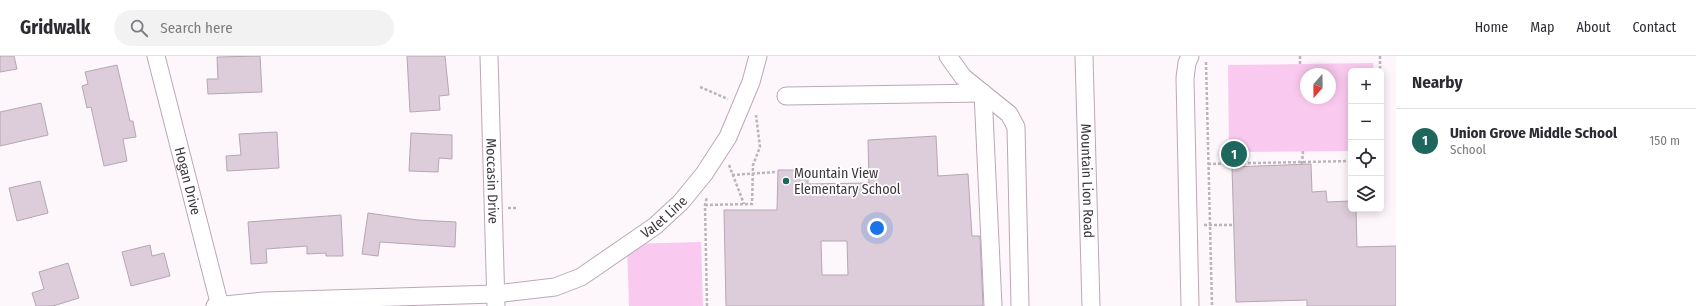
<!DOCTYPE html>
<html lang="en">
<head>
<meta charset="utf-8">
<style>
  body { margin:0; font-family:"Fira Sans Condensed",sans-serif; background:#f2f2f3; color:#2b2b33 }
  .controls { position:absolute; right:12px; top:12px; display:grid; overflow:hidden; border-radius:6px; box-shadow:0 2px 10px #0003 }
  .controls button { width:36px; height:36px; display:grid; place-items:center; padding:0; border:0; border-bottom:1px solid #e1e1e2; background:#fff; color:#2b2b33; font:20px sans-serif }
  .compass { position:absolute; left:1300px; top:12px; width:36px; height:36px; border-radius:50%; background:#fff; box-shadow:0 2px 10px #0003; rotate:200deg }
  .you { position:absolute; left:877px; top:172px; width:14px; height:14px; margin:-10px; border:3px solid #fff; border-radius:50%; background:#1a73e8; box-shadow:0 0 0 6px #1a73e833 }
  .badge { display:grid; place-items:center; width:26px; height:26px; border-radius:50%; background:#1d675e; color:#fff; font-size:13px; font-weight:700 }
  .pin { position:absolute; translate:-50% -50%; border:2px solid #fff; box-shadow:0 1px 4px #0006 }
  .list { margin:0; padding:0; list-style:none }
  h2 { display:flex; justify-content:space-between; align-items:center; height:52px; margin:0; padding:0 16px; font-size:17px }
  h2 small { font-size:13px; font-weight:400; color:#7c7c81 }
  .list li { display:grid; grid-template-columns:26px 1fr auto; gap:12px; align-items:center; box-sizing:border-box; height:64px; padding:0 16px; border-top:1px solid #e1e1e2 }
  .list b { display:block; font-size:15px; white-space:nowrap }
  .list p { margin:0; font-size:13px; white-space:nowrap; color:#7c7c81 }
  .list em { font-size:13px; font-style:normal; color:#7c7c81 }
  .icon { flex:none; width:22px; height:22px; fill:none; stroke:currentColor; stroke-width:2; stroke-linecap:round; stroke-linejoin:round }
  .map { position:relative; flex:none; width:1396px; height:250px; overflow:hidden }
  header { display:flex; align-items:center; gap:24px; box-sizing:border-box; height:56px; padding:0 20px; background:#fff; border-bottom:1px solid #e1e1e2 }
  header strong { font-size:19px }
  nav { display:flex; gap:22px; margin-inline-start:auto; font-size:14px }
  .search { width:280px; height:36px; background:#f2f2f3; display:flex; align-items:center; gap:10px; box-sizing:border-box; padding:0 14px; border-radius:22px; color:#7c7c81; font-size:15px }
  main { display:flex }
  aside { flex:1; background:#fff }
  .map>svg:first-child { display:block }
</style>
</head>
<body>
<header>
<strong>Gridwalk</strong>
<div class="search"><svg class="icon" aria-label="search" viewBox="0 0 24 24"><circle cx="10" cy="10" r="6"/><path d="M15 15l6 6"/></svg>Search here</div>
<nav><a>Home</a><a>Map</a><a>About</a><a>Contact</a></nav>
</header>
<main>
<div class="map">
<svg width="1396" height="250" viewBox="0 0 1396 250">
  <rect width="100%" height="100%" fill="#fdf6fb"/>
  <path fill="#fac9ef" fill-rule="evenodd" d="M1373 7 1374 15H1351V95L1229 96 1228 9ZM1306 18H1330V42H1306Z
    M701 186 703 250H629L627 188Z"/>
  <path fill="#ddccd9" stroke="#b7a6b3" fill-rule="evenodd" d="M0 0H14L17 13 0 16Z
    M260 0 262 36 208 38 207 23H218L217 1Z
    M407 0H445L449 39 439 40 440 54 410 56Z
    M117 9 130 65H133L136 81 123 83 127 105 104 110 91 51 87 52 82 30 88 28 85 16Z
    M41 47 48 79 0 90V56Z
    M277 76 279 112 227 115 226 100 241 99 239 78Z
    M411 77 452 79V103L439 102 438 116 409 115Z
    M936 80 938 120 968 118 972 180H980L983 250H726L724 154H777L778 114H808V128L869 127 868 84ZM821 185H847L848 219H822Z
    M1311 108 1312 136 1326 135 1327 146 1351 145V153H1356L1357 191 1396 190V250H1307V244L1236 246 1232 111Z
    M40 125 48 157 17 165 9 132Z
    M368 157 418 164 456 166 455 191 380 186 378 200 362 198Z
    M341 159 343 200H326V197L307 198V190L266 193 267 207 251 208 248 166Z
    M150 189 152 200 164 197 170 220 131 230 122 196Z
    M68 207 79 242 53 250H36L32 237 44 233 39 216Z"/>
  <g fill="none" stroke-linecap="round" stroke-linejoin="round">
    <defs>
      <g id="minor">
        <path id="s1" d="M156 0 220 250"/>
        <path id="s2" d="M489 0 496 250"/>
        <path d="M948 0 963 21 1009 58 1016 71 1020 250"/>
        <path id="s3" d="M1084 0 1091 250"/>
        <path d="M1190 0 1187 7 1185 22 1190 250"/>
        <path d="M983 37 993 250"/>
        <path d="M786 40 983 37"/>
        <path id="s4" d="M215 250 264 245 495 238 555 231 581 221 655 170 681 146 704 118 728 81 751 26 758 0"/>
      </g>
    </defs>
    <use href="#minor" stroke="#baa9b5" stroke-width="19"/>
    <path stroke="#bbb4ba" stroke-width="2.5" stroke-dasharray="3 2" stroke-linecap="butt" d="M1300 0V8
      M1380 0V15
      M1206 6 1212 250
      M700 31 728 43
      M1208 108 1351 105
      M1302 108 1303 95
      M729 109 744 148
      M732 119 776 116
      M705 149 752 148 753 109 760 91 756 59
      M508 152H518
      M1204 169H1233
      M707 250 705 149 707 141"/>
    <use href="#minor" stroke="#fff" stroke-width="17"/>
  </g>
  <circle fill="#1d675e" stroke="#fff" stroke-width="1.5" cx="786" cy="125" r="4"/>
  <g text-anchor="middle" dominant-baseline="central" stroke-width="3.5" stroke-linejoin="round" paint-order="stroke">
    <g font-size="14" fill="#3d363c" stroke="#fff" text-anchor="start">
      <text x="794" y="117">Mountain View<tspan x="794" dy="16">Elementary School</tspan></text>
    </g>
    <g font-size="14" fill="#3d363c" stroke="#fff">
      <text stroke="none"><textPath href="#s1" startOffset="129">Hogan Drive</textPath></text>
      <text stroke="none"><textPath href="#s2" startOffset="125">Moccasin Drive</textPath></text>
      <text stroke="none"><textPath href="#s3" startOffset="125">Mountain Lion Road</textPath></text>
      <text stroke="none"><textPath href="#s4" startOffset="471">Valet Line</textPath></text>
    </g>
  </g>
</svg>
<div class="controls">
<button>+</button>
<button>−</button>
<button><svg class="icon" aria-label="locate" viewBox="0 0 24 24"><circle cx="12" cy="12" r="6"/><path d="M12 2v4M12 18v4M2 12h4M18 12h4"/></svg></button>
<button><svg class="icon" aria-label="layers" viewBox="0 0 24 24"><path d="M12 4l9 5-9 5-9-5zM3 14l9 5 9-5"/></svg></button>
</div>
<svg class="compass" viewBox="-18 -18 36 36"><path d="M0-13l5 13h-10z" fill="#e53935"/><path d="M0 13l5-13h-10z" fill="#7c7c81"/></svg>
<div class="you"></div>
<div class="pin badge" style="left:1234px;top:98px">1</div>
</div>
<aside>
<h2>Nearby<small></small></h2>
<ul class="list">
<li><span class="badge">1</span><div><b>Union Grove Middle School</b><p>School</p></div><em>150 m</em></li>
</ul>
</aside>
</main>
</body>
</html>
